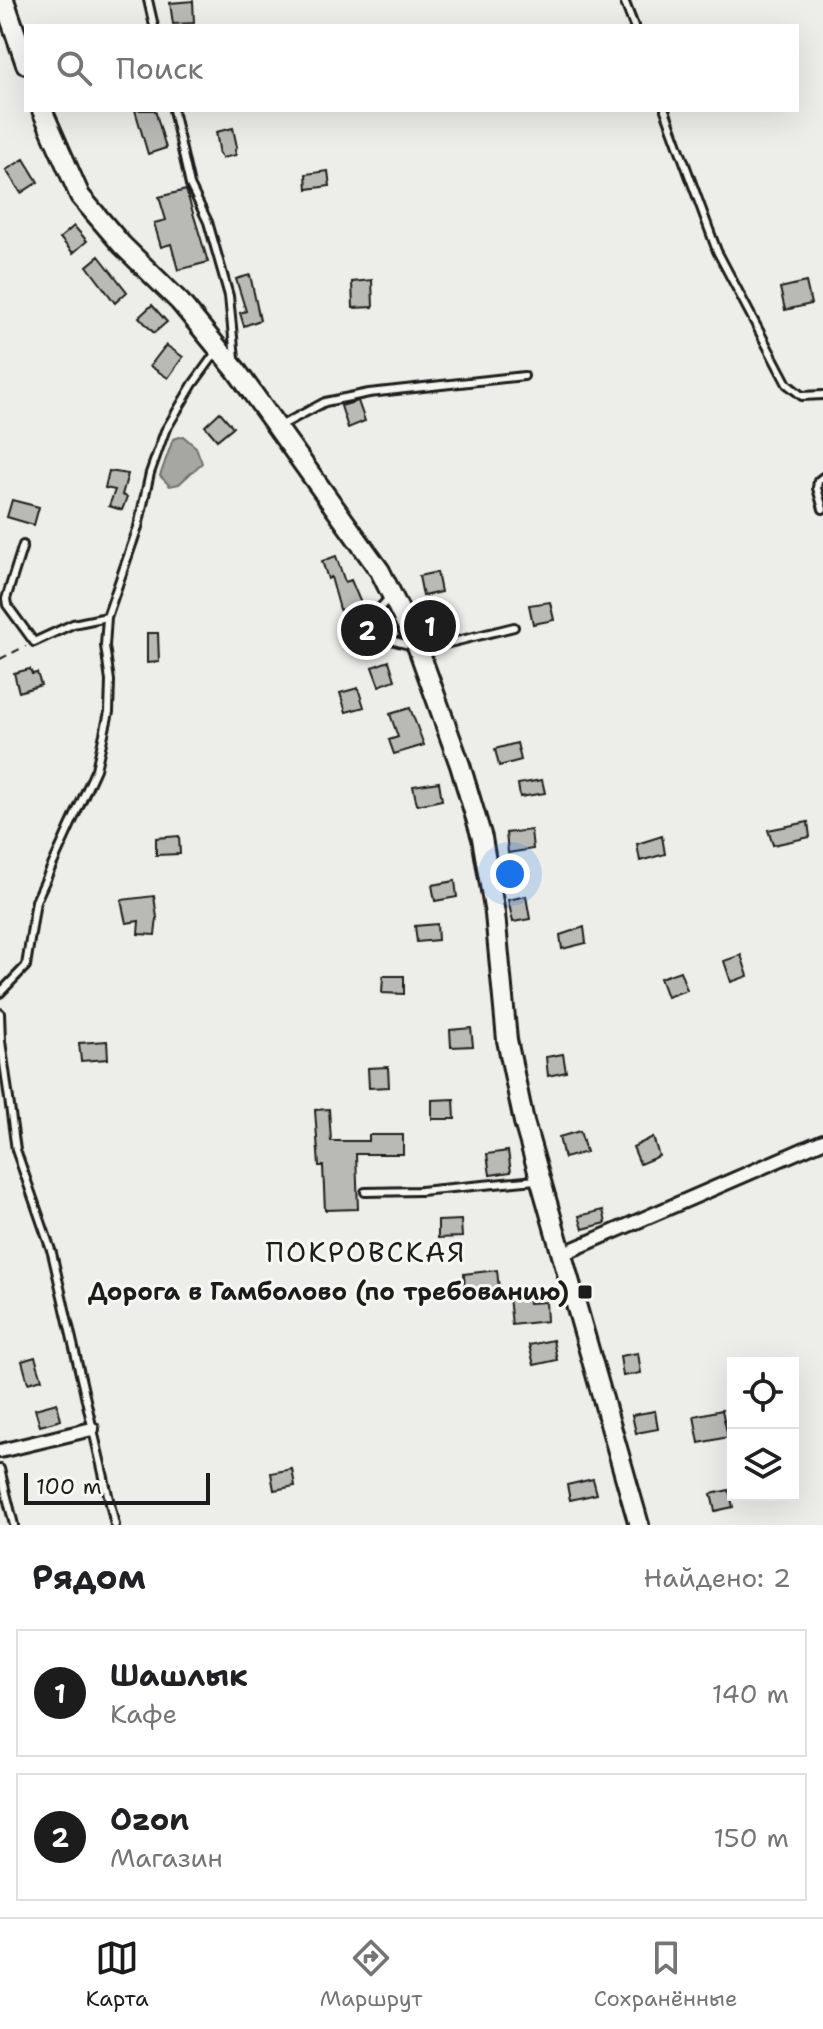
<!DOCTYPE html>
<html lang="ru">
<head>
<meta charset="utf-8">
<style>
  body { margin:0; font-family:"Shantell Sans",sans-serif; background:#f2f2f2; color:#202124 }
  .controls { position:absolute; right:24px; bottom:24px; display:grid; overflow:hidden; border-radius:0px; box-shadow:0 8px 32px #0002 }
  .controls button { width:72px; height:72px; display:grid; place-items:center; padding:0; border:0; border-bottom:2px solid #e0e0e0; background:#fff; color:#202124; font:40px sans-serif }
  .scale { position:absolute; left:24px; bottom:20px; width:186px; box-sizing:border-box; padding-left:8px; border:4px solid #1c1c1c; border-top:0; font-size:22px; line-height:28px; white-space:nowrap; color:#1c1c1c; -webkit-text-stroke:6px #f6f6f2; paint-order:stroke }
  .you { position:absolute; left:510px; top:874px; width:28px; height:28px; margin:-20px; border:6px solid #fff; border-radius:50%; background:#1a73e8; box-shadow:0 0 0 12px #1a73e833 }
  .badge { display:grid; place-items:center; width:52px; height:52px; border-radius:50%; background:#1c1c1c; color:#fff; font-size:26px; font-weight:700 }
  .pin { position:absolute; translate:-50% -50%; border:4px solid #fff; box-shadow:0 2px 8px #0006 }
  .list { margin:0; padding:0; list-style:none }
  h2 { display:flex; justify-content:space-between; align-items:center; height:104px; margin:0; padding:0 32px; font-size:34px }
  h2 small { font-size:26px; font-weight:400; color:#757577 }
  .list li { display:grid; grid-template-columns:52px 1fr auto; gap:24px; align-items:center; box-sizing:border-box; height:128px; margin:0 16px 16px; padding:0 16px; border:2px solid #e0e0e0; border-radius:0px }
  .list b { display:block; font-size:30px; white-space:nowrap }
  .list p { margin:0; font-size:26px; white-space:nowrap; color:#757577 }
  .list em { font-size:26px; font-style:normal; color:#757577 }
  .icon { flex:none; width:44px; height:44px; fill:none; stroke:currentColor; stroke-width:2; stroke-linecap:round; stroke-linejoin:round }
  .map { position:relative; flex:none; width:823px; height:1525px; overflow:hidden }
  .search { position:absolute; background:#fff; box-shadow:0 8px 32px #0002; left:24px; right:24px; top:24px; height:88px; display:flex; align-items:center; gap:20px; box-sizing:border-box; padding:0 28px; border-radius:0px; color:#757577; font-size:30px }
  .sheet { height:392px; background:#fff }
  nav { display:flex; justify-content:space-around; align-items:center; box-sizing:border-box; height:112px; border-top:2px solid #e0e0e0; background:#fff; font-size:22px; color:#757577 }
  nav a { display:grid; justify-items:center; gap:4px }
  nav .on { color:#1c1c1c }
  .map>svg:first-child { display:block }
</style>
</head>
<body>
<div class="map">
<svg width="823" height="1525" viewBox="0 0 823 1525">
  <rect width="100%" height="100%" fill="#edede9"/>
  <filter id="ink" filterUnits="userSpaceOnUse"><feTurbulence type="fractalNoise" baseFrequency=".0125" numOctaves="2"/><feDisplacementMap in="SourceGraphic" scale="16" xChannelSelector="R" yChannelSelector="G"/><feConvolveMatrix kernelMatrix="1 2 1 2 8 2 1 2 1" color-interpolation-filters="sRGB"/></filter>
  <g filter="url(#ink)">
    <path fill="#a6a6a3" stroke="#6f6f6d" stroke-width="2" d="M183 436 196 447 202 463 179 484 170 486 160 476 173 439Z"/>
    <path fill="#b9b9b6" stroke="#1c1c1c" stroke-width="2" d="M193 1 194 23 173 24 170 3Z
      M135 110H155L166 148 148 154Z
      M233 128 237 147 235 150 236 155 222 158 218 152 219 149 216 132Z
      M24 159 38 182 21 193 6 170Z
      M328 171 330 186 307 189 306 174Z
      M186 190 208 262 178 270 171 244 161 247 154 223 166 220 159 197Z
      M74 226 87 241 73 253 60 238Z
      M99 256 127 292 115 303 87 266Z
      M250 275 260 320 244 326 240 313 246 311 236 279Z
      M372 280 373 307 353 308 352 282Z
      M806 282 811 304 785 310 780 288Z
      M152 305 167 322 154 333 139 317Z
      M166 345 183 357 168 378 150 366Z
      M358 401 365 421 348 428 341 406Z
      M220 412 233 427 217 440 205 426Z
      M109 471 128 474 122 495 127 497 122 510 109 506 115 490 105 488Z
      M12 500 39 507 34 525 7 517Z
      M336 556 345 582 351 580 374 634 354 643 343 620 331 577 328 579 322 561Z
      M437 572 441 592 423 596 419 576Z
      M550 602 554 620 533 624 529 605Z
      M147 633H158L159 662 147 663Z
      M389 661 395 680 379 686 372 667Z
      M30 669 32 674 37 673 41 685 19 692 14 673Z
      M358 688 364 707 346 712 340 693Z
      M410 708 424 745 394 754 389 740 398 737 390 714Z
      M517 743 521 760 499 766 495 749Z
      M542 780 545 793 520 797 518 784Z
      M439 782 442 800 417 805 413 786Z
      M808 822 810 837 773 845 768 830Z
      M531 830 533 849 508 853 506 833Z
      M179 836 180 854 156 855V838Z
      M662 836 665 854 640 861 637 844Z
      M455 881 457 897 435 901 432 885Z
      M154 896 157 918 155 935 138 934 139 921 126 923 121 900Z
      M526 896 530 919 513 922 508 900Z
      M437 924 438 940 417 942 415 926Z
      M584 927 586 943 562 949 560 935Z
      M741 955 748 976 731 982 724 961Z
      M680 971 687 990 667 997 660 978Z
      M383 976H404V994L382 993Z
      M471 1028 473 1046 451 1047 450 1030Z
      M107 1041 108 1059 81 1061 79 1043Z
      M563 1054 566 1072 548 1076 546 1057Z
      M388 1067 389 1087 369 1088 368 1068Z
      M454 1099 455 1119H432V1100Z
      M329 1109 331 1141H369V1135H403V1154H356L358 1209 325 1210 323 1166H319L315 1110Z
      M580 1131 586 1152 564 1158 559 1137Z
      M653 1137 659 1156 640 1164 633 1147Z
      M508 1151 511 1172 490 1175 487 1154Z
      M603 1210 606 1223 583 1229 579 1216Z
      M461 1220 462 1237 438 1238V1221Z
      M497 1270 499 1289 465 1292 464 1274Z
      M527 1295 529 1303 546 1302 547 1321 512 1325 509 1297Z
      M553 1340 557 1360 534 1365 529 1345Z
      M638 1353 641 1373 623 1376 620 1356Z
      M35 1357 42 1379 28 1383 22 1361Z
      M57 1403 61 1420 40 1426 35 1409Z
      M722 1410 728 1437 699 1443 694 1416Z
      M655 1411 658 1429 636 1433 632 1415Z
      M292 1469 295 1486 274 1490 271 1473Z
      M593 1479 597 1494 570 1500 567 1485Z
      M729 1490 733 1507 715 1511 711 1494Z"/>
    <g fill="none" stroke-linecap="round" stroke-linejoin="round">
      <defs>
        <path id="service" d="M148 0 154 26
          M624 0 634 26
          M173 110 190 185 208 222 229 296 235 358
          M665 110 717 251 787 384 802 396 823 395
          M280 426 325 402 369 393 524 376
          M823 477 818 481 817 488 823 509
          M23 545 6 599 7 605 34 642 73 624 107 617
          M390 597 376 612 387 639 413 646
          M421 650 514 627
          M0 993 26 966 36 901 96 769 109 712 110 681 105 646 107 617 138 527 150 473 165 431 193 384 217 351
          M0 1013 1 1041 16 1150 52 1253 115 1525
          M365 1192 420 1191 536 1180
          M0 1469 14 1525"/>
        <path id="minor" d="M562 1254 823 1141
          M0 1451 92 1429"/>
        <path id="secondary" d="M4 0 26 64
          M42 110 80 196 122 245 180 302 236 370 380 571 418 648 460 765 482 838 495 914 507 1040 524 1122 639 1525"/>
      </defs>
      <use href="#service" stroke="#1c1c1c" stroke-width="12"/>
      <use href="#minor" stroke="#1c1c1c" stroke-width="18"/>
      <use href="#secondary" stroke="#1c1c1c" stroke-width="24"/>
      <path stroke="#1c1c1c" stroke-width="2" stroke-dasharray="8 6" stroke-linecap="butt" d="M0 659 26 646"/>
      <use href="#service" stroke="#f6f6f2" stroke-width="6"/>
      <use href="#minor" stroke="#f6f6f2" stroke-width="12"/>
      <use href="#secondary" stroke="#f6f6f2" stroke-width="18"/>
    </g>
  </g>
  <rect fill="#1c1c1c" stroke="#f6f6f2" stroke-width="3" x="577" y="1284" width="16" height="16" rx="4"/>
  <g text-anchor="middle" dominant-baseline="central" stroke-width="6" stroke-linejoin="round" paint-order="stroke">
    <g font-size="24" font-weight="bold" fill="#1c1c1c" stroke="#f6f6f2" text-anchor="end">
      <text x="569" y="1292">Дорога в Гамболово (по требованию)</text>
    </g>
    <g font-size="28" letter-spacing="2" fill="#1c1c1c" stroke="#f6f6f2">
      <text x="366" y="1252">ПОКРОВСКАЯ</text>
    </g>
  </g>
</svg>
<div class="controls">
<button><svg class="icon" aria-label="locate" viewBox="0 0 24 24"><circle cx="12" cy="12" r="6"/><path d="M12 2v4M12 18v4M2 12h4M18 12h4"/></svg></button>
<button><svg class="icon" aria-label="layers" viewBox="0 0 24 24"><path d="M12 4l9 5-9 5-9-5zM3 14l9 5 9-5"/></svg></button>
</div>
<div class="scale">100 m</div>
<div class="you"></div>
<div class="pin badge" style="left:430px;top:626px">1</div>
<div class="pin badge" style="left:367px;top:630px">2</div>
<div class="search"><svg class="icon" aria-label="search" viewBox="0 0 24 24"><circle cx="10" cy="10" r="6"/><path d="M15 15l6 6"/></svg>Поиск</div>
</div>
<section class="sheet">
<h2>Рядом<small>Найдено: 2</small></h2>
<ul class="list">
<li><span class="badge">1</span><div><b>Шашлык</b><p>Кафе</p></div><em>140 m</em></li>
<li><span class="badge">2</span><div><b>Ozon</b><p>Магазин</p></div><em>150 m</em></li>
</ul>
</section>
<nav>
<a class="on"><svg class="icon" aria-label="map" viewBox="0 0 24 24"><path d="M3 6l6-2 6 2 6-2v14l-6 2-6-2-6 2zM9 4v14M15 6v14"/></svg>Карта</a>
<a><svg class="icon" aria-label="directions" viewBox="0 0 24 24"><path d="M12 3l9 9-9 9-9-9zM9 14v-3h6M13 9l2 2-2 2"/></svg>Маршрут</a>
<a><svg class="icon" aria-label="saved" viewBox="0 0 24 24"><path d="M7 4h10v16l-5-4-5 4z"/></svg>Сохранённые</a>
</nav>
</body>
</html>
